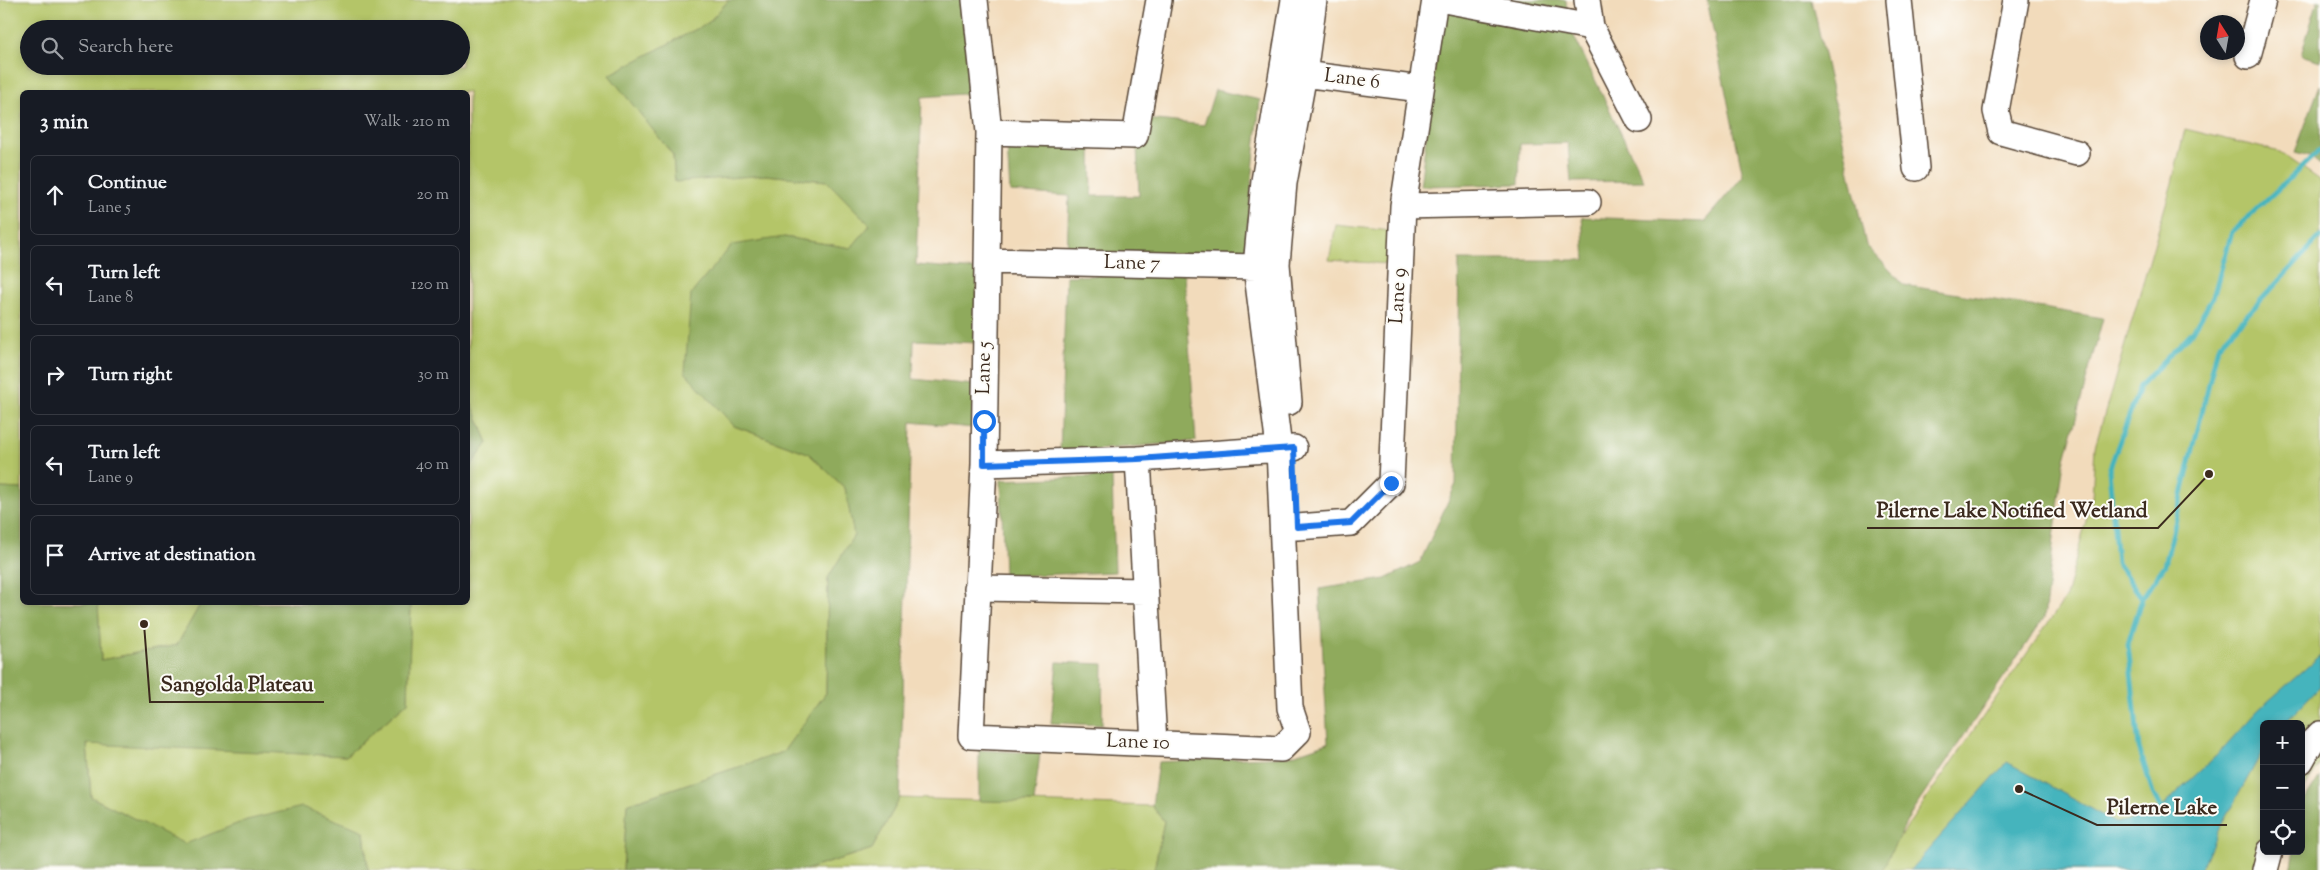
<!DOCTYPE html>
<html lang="en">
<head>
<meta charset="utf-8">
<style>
  body { margin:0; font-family:"Sorts Mill Goudy",serif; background:#20242c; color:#f1f3f6 }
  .controls { position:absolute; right:15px; bottom:15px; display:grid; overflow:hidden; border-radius:8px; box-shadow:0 2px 8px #0003 }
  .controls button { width:45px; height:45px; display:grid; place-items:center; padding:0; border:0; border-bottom:1px solid #363941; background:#171b24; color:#f1f3f6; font:25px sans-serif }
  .compass { position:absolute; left:2200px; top:15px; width:45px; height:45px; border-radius:50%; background:#171b24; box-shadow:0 2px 8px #0003; rotate:349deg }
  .stop { position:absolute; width:15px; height:15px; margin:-11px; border:4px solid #1a73e8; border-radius:50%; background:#fff }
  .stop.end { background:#1a73e8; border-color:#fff; box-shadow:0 1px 5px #0008 }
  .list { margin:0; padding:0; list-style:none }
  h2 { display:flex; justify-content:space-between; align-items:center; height:65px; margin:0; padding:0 20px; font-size:21px }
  h2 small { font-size:16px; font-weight:400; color:#9ea1a6 }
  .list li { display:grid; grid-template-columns:32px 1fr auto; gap:15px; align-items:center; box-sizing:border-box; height:80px; margin:0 10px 10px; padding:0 10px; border:1px solid #363941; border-radius:8px }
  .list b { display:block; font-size:19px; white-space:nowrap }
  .list p { margin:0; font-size:16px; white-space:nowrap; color:#9ea1a6 }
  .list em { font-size:16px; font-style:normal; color:#9ea1a6 }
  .icon { flex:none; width:28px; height:28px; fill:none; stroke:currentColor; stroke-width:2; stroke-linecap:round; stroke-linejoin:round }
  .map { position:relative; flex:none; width:2320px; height:870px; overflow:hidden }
  .search { position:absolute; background:#171b24; box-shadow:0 2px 8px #0003; left:20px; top:20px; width:450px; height:55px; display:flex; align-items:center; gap:12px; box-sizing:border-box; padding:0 18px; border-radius:28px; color:#9ea1a6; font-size:19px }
  .panel { position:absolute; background:#171b24; box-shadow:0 2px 8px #0003; left:20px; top:90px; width:450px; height:515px; border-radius:8px }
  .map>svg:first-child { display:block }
</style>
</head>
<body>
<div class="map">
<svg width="2320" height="870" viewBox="0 0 2320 870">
  <rect width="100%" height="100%" fill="#fdfcf7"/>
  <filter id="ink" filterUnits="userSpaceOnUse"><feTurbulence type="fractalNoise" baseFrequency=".02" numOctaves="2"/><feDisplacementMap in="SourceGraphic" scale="10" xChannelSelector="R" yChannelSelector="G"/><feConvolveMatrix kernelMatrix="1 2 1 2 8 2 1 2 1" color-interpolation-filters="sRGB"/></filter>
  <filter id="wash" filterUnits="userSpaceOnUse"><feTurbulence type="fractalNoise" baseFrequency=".0096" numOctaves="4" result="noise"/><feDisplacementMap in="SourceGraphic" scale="20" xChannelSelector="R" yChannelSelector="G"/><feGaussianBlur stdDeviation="1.12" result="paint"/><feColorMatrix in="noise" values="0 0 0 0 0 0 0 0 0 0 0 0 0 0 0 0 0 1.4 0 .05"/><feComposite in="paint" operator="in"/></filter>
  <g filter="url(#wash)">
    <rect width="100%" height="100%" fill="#f2dbbb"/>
    <path fill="#b4c568" stroke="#787843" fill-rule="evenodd" d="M0 0H729L708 23 610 75 673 155 675 181 766 175 827 181 871 225 851 248 784 237 734 426 808 453 845 488 855 535 828 578 826 693 783 752 627 804 623 870H368L364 831 247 820 185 845 91 797 87 743 346 756 408 702 411 603 468 602V469L488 443 471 402 468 400V92H22V489L0 488ZM29 29H461V66H29Z
      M2185 129 2280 152 2320 180V763L2301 794V724H2264V851L2255 870H1877L2066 597 2092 498 2095 447 2172 183Z
      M1336 225 1391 231 1388 264 1329 260Z
      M98 603H201L177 645 101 660Z
      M900 798 1152 806 1164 821 1154 870H805L872 849Z"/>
    <path fill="#8faa5c" stroke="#656a3d" d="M729 0H967L977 93 922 97 916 265 977 270V343L914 340 913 379 975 385 973 428 911 422 900 798 872 849 805 870H623L627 804 783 752 826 693 828 578 854 535 845 488 808 453 734 426 685 372 691 294 732 245 784 237 851 248 870 225 827 181 766 175 675 182 673 155 609 75 708 23Z
      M1480 0H1566L1567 15Z
      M1707 0H1812L1866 245 1904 285 2103 318 2063 467 2044 618 1910 815 1882 870H1154L1164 821 1152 806 1158 762 1290 756 1328 743 1319 589 1385 579 1420 562 1456 484 1459 260H1585L1582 217 1704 222 1743 176Z
      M2318 0H2320V61L2301 55Z
      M1442 11 1573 34 1644 181 1571 182 1568 143 1520 144 1519 184 1420 186Z
      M2320 85V165L2310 156 2295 152Z
      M1215 90 1260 100 1245 253 1067 255 1069 196 1010 192 1007 145 1091 144 1092 196H1139L1137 145 1147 119 1204 125Z
      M1184 274 1196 441 1060 453 1066 276Z
      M468 400 471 402 488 443 468 469Z
      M1112 476 1115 572 1004 576 1001 480Z
      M0 488 22 489V602L98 603 101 660 177 645 201 603H411L408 702 346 756 87 744 91 797 185 844 247 820 302 807 364 831 368 870H0Z
      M1057 662 1103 664 1102 725 1051 723Z
      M979 750 1040 753 1034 802 979 801Z
      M2320 776V870H2290L2294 851H2301V815L2303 803Z"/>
    <path fill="#44b4bd" stroke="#406f6e" d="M2320 656V686L2284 724H2264V749L2218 831 2201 870H1910L2007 762 2116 823 2153 815 2216 756 2258 710Z"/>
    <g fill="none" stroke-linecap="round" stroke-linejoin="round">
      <path stroke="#44b4bd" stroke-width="5" d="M2142 598 2165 565 2218 346 2320 237
        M2163 813 2153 793 2139 748 2128 644 2142 598 2117 563 2109 470 2140 386 2193 331 2213 297 2232 232 2320 150"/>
    </g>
  </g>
  <g filter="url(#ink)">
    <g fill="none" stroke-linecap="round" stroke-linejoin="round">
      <defs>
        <path id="minor" d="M975 0 989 132 984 464 971 736 1281 749 1298 732
          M1294 0 1264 181 1256 267 1279 448 1290 708 1298 732
          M1444 0 1591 27
          M1587 0 1591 27 1639 120
          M1899 0 1916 168
          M2016 0 1996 111 2001 132 2077 153
          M2248 56 2263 0
          M1287 72 1421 89
          M989 132 1135 136 1159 0
          M1403 206 1588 202
          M987 261 1256 267 1271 265
          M1289 402 1277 264 1284 183 1304 74 1314 0
          M1138 459 1154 743
          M984 464 1138 459 1294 448
          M1297 527 1351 523 1391 483 1403 206 1435 0
          M977 588 1145 591
          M2301 761 2311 743 2320 734
          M2265 870 2270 851"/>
      </defs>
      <use href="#minor" stroke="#564536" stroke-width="28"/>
      <use href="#minor" stroke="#fff" stroke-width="25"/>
    </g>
  </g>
  <g fill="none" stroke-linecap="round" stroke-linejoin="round" filter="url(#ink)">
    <path stroke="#1a73e8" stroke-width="6" d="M984 421V464L1138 459 1294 448 1297 527 1351 523 1391 483"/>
  </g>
  <g text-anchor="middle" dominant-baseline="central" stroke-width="4" stroke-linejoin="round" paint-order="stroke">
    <g font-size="20" fill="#3b2a1e" stroke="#fdfcf7">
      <text transform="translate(1352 80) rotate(7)">Lane 6</text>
      <text transform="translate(1132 264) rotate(1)">Lane 7</text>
      <text transform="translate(1399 296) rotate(-87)">Lane 9</text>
      <text transform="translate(985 368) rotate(-89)">Lane 5</text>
      <text transform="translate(1138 743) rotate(2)">Lane 10</text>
    </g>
  </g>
  <path fill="none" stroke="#3b2a1e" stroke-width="2" d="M2209 474L2158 528H1867M144 624L150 702H324M2019 789L2097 825H2227"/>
  <g fill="#3b2a1e" stroke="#fdfcf7" stroke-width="2">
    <circle cx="2209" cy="474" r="5"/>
    <circle cx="144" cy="624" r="5"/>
    <circle cx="2019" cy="789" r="5"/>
  </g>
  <g font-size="21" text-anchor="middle" font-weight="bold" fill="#3b2a1e" stroke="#fdfcf7" stroke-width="4" stroke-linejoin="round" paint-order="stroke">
    <text x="2012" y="517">Pilerne Lake Notified Wetland</text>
    <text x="237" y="691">Sangolda Plateau</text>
    <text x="2162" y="814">Pilerne Lake</text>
  </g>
</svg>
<div class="controls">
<button>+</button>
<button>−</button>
<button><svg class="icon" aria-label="locate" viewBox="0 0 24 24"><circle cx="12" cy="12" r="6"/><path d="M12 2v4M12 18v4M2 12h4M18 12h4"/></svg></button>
</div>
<svg class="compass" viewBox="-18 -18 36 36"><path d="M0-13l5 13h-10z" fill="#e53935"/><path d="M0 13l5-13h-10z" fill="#9ea1a6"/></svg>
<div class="stop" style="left:984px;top:421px"></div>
<div class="stop end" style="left:1391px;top:483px"></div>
<div class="search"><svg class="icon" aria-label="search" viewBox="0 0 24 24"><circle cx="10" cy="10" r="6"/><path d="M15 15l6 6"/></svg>Search here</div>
<section class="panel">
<h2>3 min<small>Walk · 210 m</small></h2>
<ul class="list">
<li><svg class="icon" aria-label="ahead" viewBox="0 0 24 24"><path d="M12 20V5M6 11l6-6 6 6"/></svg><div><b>Continue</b><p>Lane 5</p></div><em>20 m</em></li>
<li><svg class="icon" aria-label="left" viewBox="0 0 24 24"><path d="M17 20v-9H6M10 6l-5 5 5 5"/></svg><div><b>Turn left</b><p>Lane 8</p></div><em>120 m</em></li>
<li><svg class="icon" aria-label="right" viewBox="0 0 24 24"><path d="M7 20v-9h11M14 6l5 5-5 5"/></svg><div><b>Turn right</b></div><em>30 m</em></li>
<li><svg class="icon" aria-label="left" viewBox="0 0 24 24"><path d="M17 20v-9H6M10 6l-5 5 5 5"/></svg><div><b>Turn left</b><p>Lane 9</p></div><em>40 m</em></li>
<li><svg class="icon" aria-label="arrive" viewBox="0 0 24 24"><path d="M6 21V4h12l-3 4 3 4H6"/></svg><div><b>Arrive at destination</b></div></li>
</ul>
</section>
</div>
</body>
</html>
